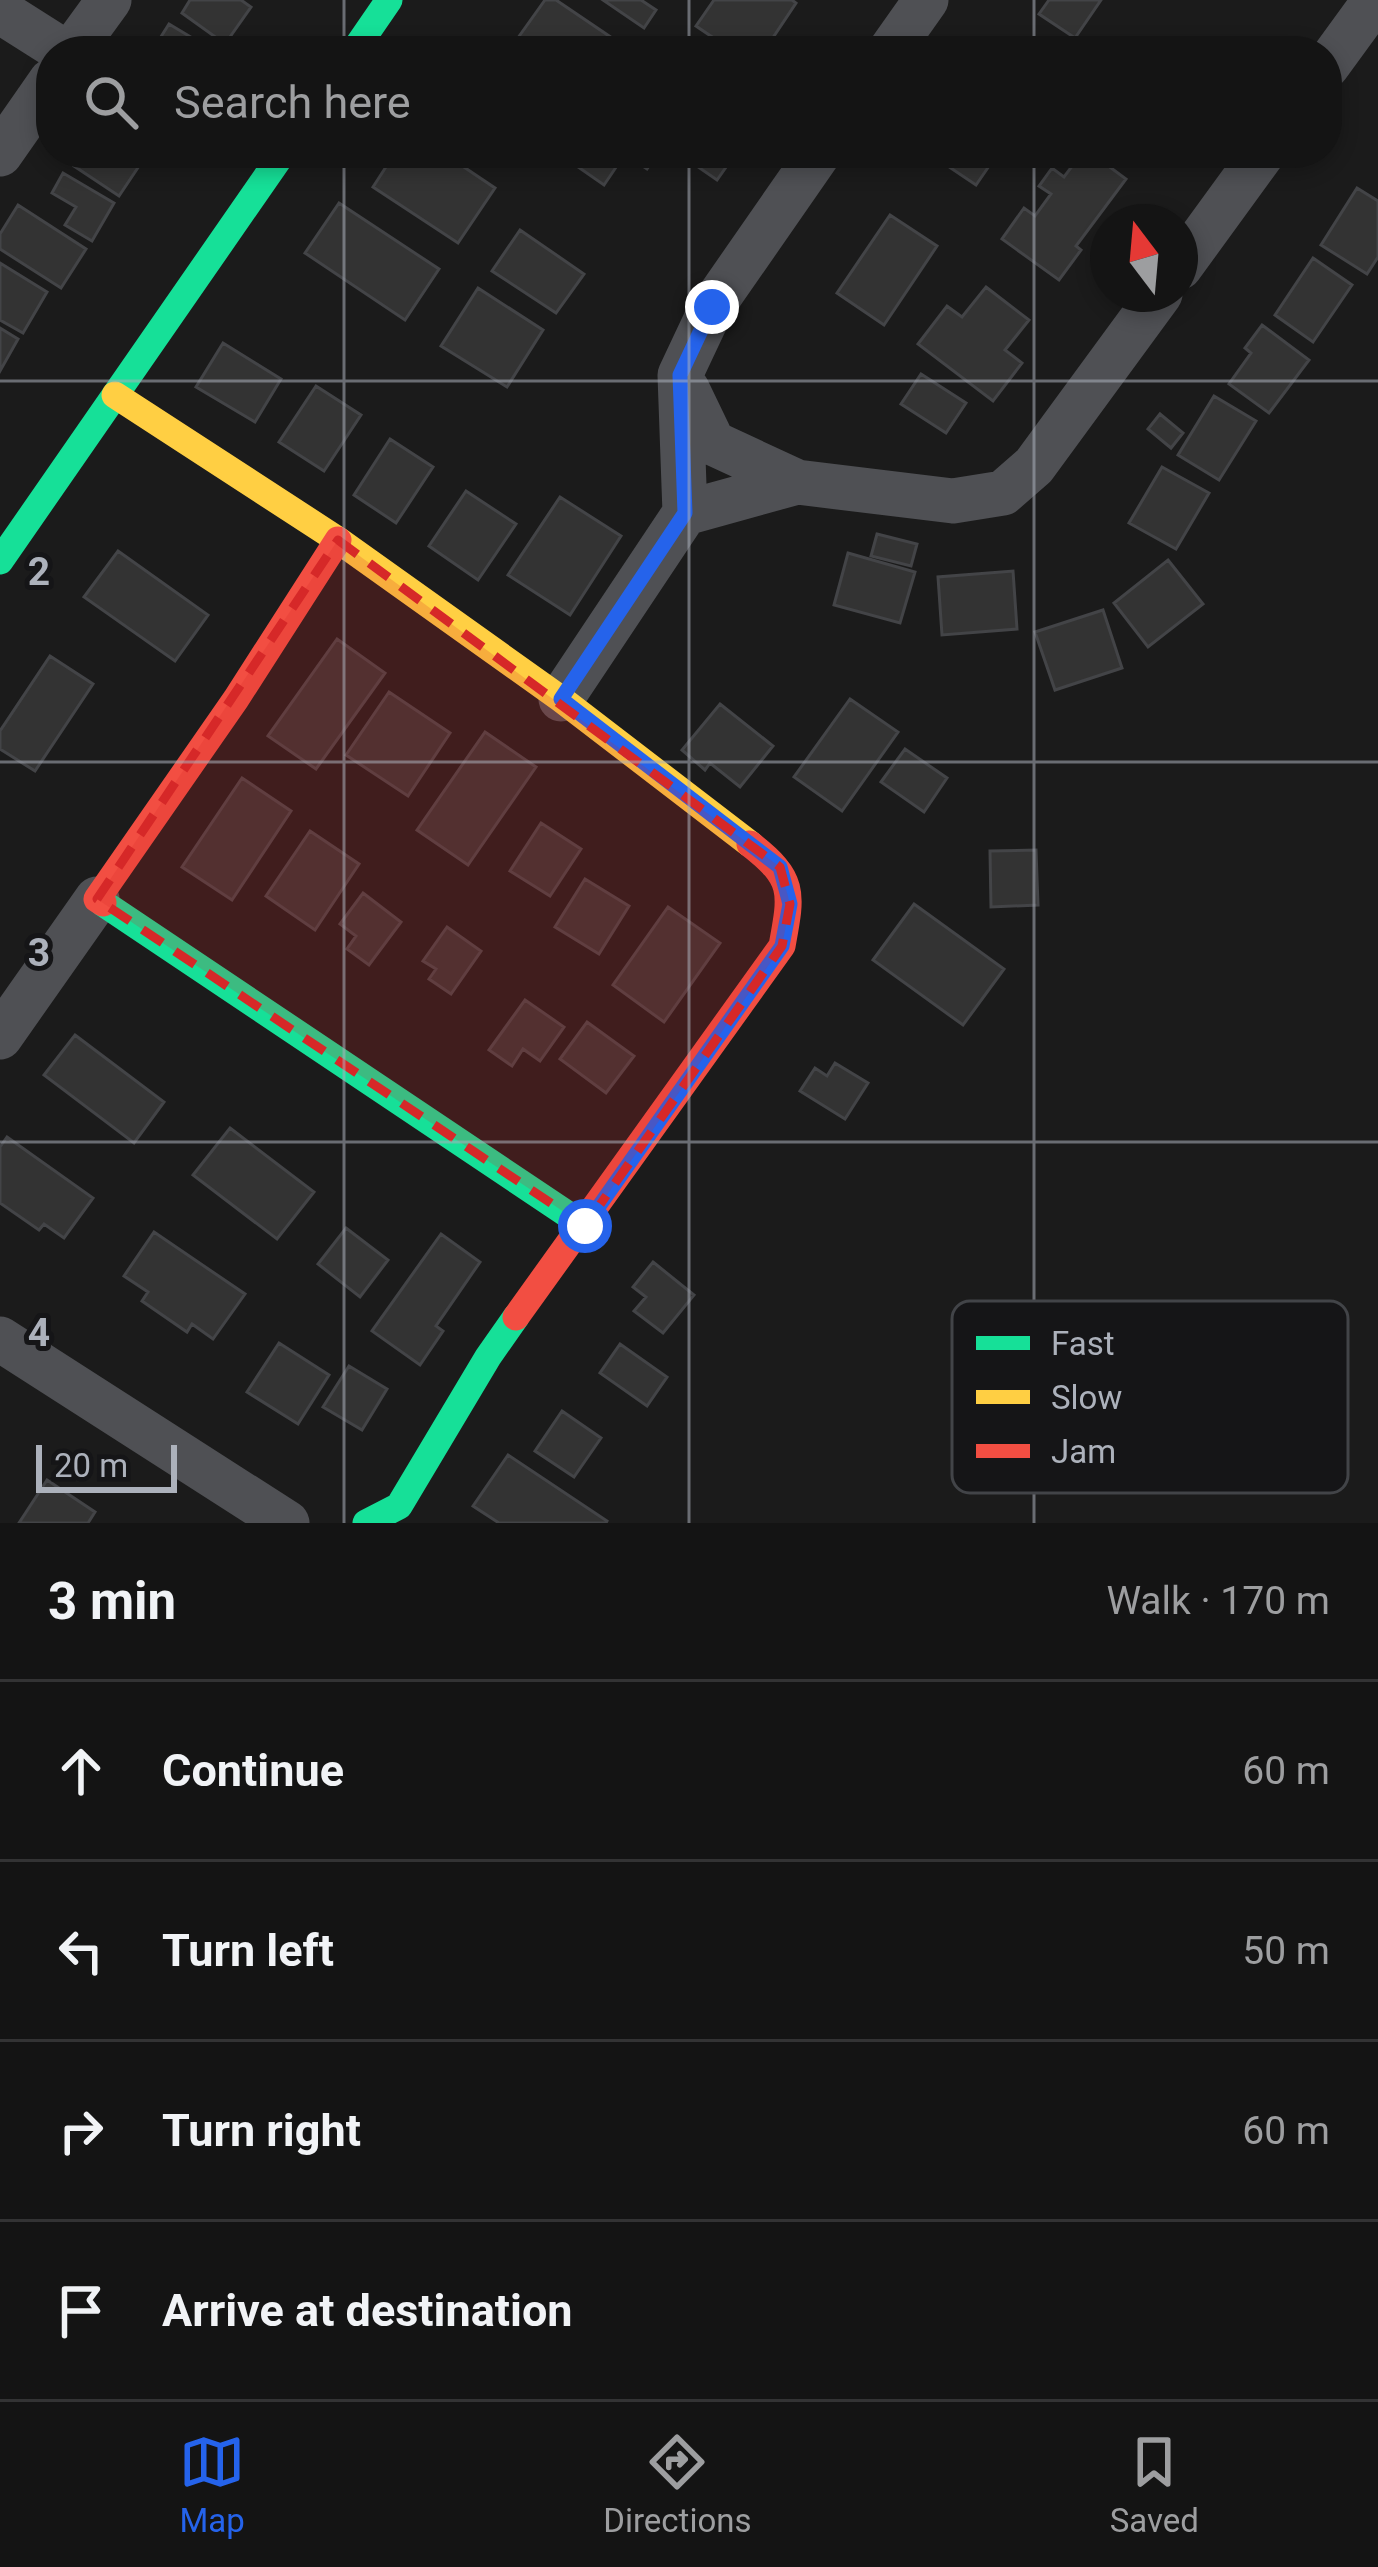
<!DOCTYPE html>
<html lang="en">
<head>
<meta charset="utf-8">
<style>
  body { margin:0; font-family:Roboto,sans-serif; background:#1d1d1d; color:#f1f3f6 }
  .compass { position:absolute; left:1090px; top:204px; width:108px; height:108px; border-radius:50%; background:#141414; box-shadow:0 6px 18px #0003; rotate:344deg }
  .scale { position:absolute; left:36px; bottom:30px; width:141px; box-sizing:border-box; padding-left:12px; border:6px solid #acb1bb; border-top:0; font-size:33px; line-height:42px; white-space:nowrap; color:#acb1bb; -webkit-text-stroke:9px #151517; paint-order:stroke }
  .stop { position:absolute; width:36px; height:36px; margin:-27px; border:9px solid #2563eb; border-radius:50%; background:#fff }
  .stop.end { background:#2563eb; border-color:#fff; box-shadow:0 3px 12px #0008 }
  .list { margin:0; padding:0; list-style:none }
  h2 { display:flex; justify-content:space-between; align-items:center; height:156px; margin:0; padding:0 48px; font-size:51px }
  h2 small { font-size:39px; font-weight:400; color:#9d9ea0 }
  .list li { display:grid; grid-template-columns:78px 1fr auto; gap:36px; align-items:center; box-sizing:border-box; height:180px; padding:0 48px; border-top:3px solid #333334 }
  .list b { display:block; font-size:45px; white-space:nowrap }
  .list em { font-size:39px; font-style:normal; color:#9d9ea0 }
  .icon { flex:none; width:66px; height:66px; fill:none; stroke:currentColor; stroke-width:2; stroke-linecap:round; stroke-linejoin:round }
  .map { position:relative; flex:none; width:1378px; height:1523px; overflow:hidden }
  .search { position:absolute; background:#141414; box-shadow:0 6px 18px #0003; left:36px; right:36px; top:36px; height:132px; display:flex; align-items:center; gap:30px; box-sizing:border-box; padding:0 42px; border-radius:48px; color:#9d9ea0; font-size:45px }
  .sheet { height:876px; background:#141414 }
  nav { display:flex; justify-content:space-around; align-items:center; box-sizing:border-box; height:168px; border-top:3px solid #333334; background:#141414; font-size:33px; color:#9d9ea0 }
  nav a { display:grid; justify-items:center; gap:6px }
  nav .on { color:#2563eb }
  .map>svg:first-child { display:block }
</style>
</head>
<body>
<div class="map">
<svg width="1378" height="1523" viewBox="0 0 1378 1523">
  <rect width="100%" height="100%" fill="#1b1b1b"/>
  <path fill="#333" stroke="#434447" stroke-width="3" d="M190 0H241L251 7 225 44 182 13Z
    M545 0H556L612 38 603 51H529L515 42Z
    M603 0H641L656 10 644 28Z
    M714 0H792L796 3 764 51H733L696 26Z
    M1049 0H1101L1075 38 1039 14Z
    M169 24 214 51H152Z
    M83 153H101L111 159 115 153H140L145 157 119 196 74 166Z
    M395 153H443L495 188 458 243 373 187Z
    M558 153H658L647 169 625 154 604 185Z
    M678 153H736L717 180Z
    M935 153H998L976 185 933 156Z
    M1082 153H1091L1126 179 1076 246 1081 250 1059 280 1002 239 1024 208 1035 216 1051 194 1039 186 1052 168 1064 177Z
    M63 173 114 203 92 241 65 225 76 207 52 193Z
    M1357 188 1378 201V257L1367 274 1321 245Z
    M339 203 439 269 405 320 305 253Z
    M18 205 86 249 61 288 0 249V234Z
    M890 215 937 246 884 325 837 293Z
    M520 230 584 274 556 313 492 271Z
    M1313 258 1352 285 1313 342 1275 315Z
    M0 263 47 292 23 333 0 320Z
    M986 287 1029 320 1005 350 1022 363 993 401 918 344 947 306 962 317Z
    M478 288 543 330 507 387 441 346Z
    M1262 325 1309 360 1269 413 1229 384 1251 353 1245 348Z
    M0 328 18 339 0 371Z
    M223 343 281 379 255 422 196 387Z
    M921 374 966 403 946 433 901 404Z
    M316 386 361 415 324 471 279 442Z
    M1214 396 1256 421 1219 480 1178 455Z
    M1160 414 1183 433 1171 448 1148 429Z
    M390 439 433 467 396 523 354 495Z
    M1162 467 1209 493 1176 549 1129 523Z
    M466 491 516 524 478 580 429 546Z
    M560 497 621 536 570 615 508 575Z
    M877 534 917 544 911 566 871 556Z
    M118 551 208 615 175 661 84 597Z
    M848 553 915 572 900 623 834 605Z
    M1168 560 1203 604 1148 647 1114 603Z
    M1013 571 1017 629 942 635 938 577Z
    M1103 610 1122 668 1055 690 1035 632Z
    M337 639 385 673 316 769 268 736Z
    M50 656 93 684 35 771 0 749V731Z
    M389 692 450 733 408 796 346 755Z
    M850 699 898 732 842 811 794 777Z
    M720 704 773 746 740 787 710 763 705 770 682 750Z
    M485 732 536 767 468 865 417 830Z
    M905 749 947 778 924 812 881 782Z
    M242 778 291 811 232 900 182 867Z
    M541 823 581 849 550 896 510 871Z
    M310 831 359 864 315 930 266 896Z
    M1036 850 1038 905 991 907 990 851Z
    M585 879 629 906 599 954 555 927Z
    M363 893 401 922 369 965 347 949 356 936 340 924Z
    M914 904 1004 969 963 1025 873 960Z
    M668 907 720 943 664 1022 613 985Z
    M447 927 481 951 451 994 429 979 436 969 423 961Z
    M525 1000 564 1027 540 1061 523 1049 512 1066 489 1050Z
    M587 1022 634 1056 606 1093 560 1059Z
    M75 1035 164 1102 134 1143 44 1075Z
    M835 1063 868 1083 845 1119 800 1091 815 1068 827 1076Z
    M230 1128 314 1192 277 1239 193 1175Z
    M7 1137 93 1198 64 1238 44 1224 39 1230 0 1203V1147Z
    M346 1228 388 1260 360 1297 318 1264Z
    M154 1232 245 1294 213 1339 192 1324 187 1332 142 1301 148 1292 124 1276Z
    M441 1234 480 1262 436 1326 443 1331 420 1365 372 1331Z
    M653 1262 694 1295 663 1333 634 1311 646 1297 633 1287Z
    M279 1343 329 1375 298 1424 247 1392Z
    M620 1344 667 1377 647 1406 600 1373Z
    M349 1366 387 1389 362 1430 323 1407Z
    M562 1411 601 1438 574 1477 535 1451Z
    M508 1455 607 1521 606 1523H499L473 1506Z
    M47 1480 95 1512 88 1523H19Z"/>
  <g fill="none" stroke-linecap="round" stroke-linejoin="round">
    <path stroke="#4f5054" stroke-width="45" d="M0 11 63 51
      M72 51 109 0
      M890 51 926 0
      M1327 66 1375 0
      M0 154 51 81
      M1180 267 1263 153
      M687 389 713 443 797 482
      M685 513 680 375 712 307 819 153
      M561 699 685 513 797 482 953 501 1003 493 1034 466 1160 294
      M0 1037 97 899
      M0 1339 287 1523"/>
    <path stroke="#16e098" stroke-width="27" d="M354 51 389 0
      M0 561 283 153
      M103 903 585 1226
      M366 1523 399 1506 488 1357 516 1317"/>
    <path stroke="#ffcf43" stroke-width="27" d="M115 395 338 540 561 699 750 844"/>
    <path stroke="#f24e42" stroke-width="27" d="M103 903 97 899 236 699 338 540
      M516 1317 782 946C792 892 795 879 750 844"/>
  </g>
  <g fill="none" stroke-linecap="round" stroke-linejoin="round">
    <path stroke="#2563eb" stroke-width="15" d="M585 1226 782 946 790 904 780 867 561 699 685 513 680 375 712 307"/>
  </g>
  <path fill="#d62828" fill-opacity="0.2" stroke="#d62828" stroke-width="9" stroke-dasharray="24 15" stroke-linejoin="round" d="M338 540 780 867 790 904 782 946 585 1226 97 899Z"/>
  <path fill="none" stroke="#acb1bb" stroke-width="3" stroke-opacity="0.55" d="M344 0V51M689 0V51M1034 0V51M344 153V1523M689 153V1523M1034 153V1523M0 381H1378M0 762H1378M0 1142H1378"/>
  <rect x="952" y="1301" width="396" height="192" rx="18" fill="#151517" stroke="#424448" stroke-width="3"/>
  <rect x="976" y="1336" width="54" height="14" fill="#16e098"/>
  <rect x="976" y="1390" width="54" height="14" fill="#ffcf43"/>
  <rect x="976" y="1444" width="54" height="14" fill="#f24e42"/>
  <g font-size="33" fill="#acb1bb">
    <text x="1051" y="1355">Fast</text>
    <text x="1051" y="1409">Slow</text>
    <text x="1051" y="1463">Jam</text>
  </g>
  <g font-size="39" text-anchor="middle" font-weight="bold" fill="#acb1bb" stroke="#151517" stroke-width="10" stroke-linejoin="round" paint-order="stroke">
    <text x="39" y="585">2</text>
    <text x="39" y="966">3</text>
    <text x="39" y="1346">4</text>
  </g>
</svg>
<svg class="compass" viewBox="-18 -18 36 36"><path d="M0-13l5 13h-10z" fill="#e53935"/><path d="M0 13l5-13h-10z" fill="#9d9ea0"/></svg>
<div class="scale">20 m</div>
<div class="stop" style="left:585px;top:1226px"></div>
<div class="stop end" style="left:712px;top:307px"></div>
<div class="search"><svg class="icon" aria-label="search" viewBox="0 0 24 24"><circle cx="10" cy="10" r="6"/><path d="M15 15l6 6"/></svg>Search here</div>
</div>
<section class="sheet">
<h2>3 min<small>Walk · 170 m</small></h2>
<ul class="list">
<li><svg class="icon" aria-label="ahead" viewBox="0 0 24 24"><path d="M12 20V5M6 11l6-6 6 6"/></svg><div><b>Continue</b></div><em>60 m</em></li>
<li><svg class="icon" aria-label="left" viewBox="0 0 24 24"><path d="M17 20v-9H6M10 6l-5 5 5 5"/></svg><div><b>Turn left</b></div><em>50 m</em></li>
<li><svg class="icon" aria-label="right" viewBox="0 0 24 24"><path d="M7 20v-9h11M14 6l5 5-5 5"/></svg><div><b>Turn right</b></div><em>60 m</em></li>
<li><svg class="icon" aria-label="arrive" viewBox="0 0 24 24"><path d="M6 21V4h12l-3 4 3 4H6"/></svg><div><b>Arrive at destination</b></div></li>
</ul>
</section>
<nav>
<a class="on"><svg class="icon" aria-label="map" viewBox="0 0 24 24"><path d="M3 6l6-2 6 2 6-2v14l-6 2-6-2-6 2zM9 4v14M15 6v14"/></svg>Map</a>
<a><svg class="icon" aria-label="directions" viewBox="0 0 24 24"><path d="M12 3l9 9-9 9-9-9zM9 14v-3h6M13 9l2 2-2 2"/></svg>Directions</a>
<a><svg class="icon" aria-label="saved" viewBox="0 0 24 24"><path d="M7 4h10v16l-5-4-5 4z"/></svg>Saved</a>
</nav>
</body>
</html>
